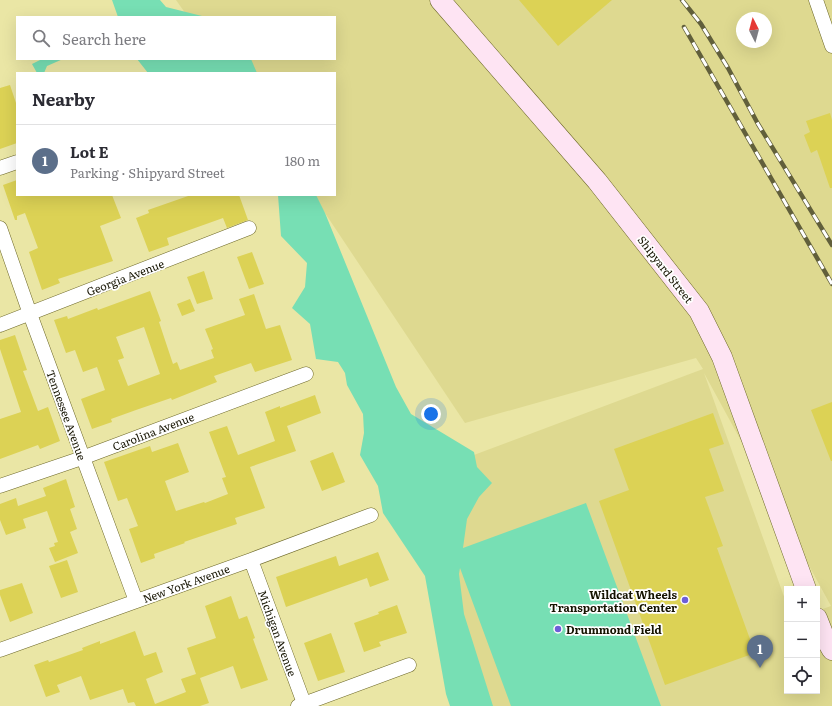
<!DOCTYPE html>
<html lang="en">
<head>
<meta charset="utf-8">
<style>
  body { margin:0; font-family:Literata,serif; background:#f7f7f7; color:#2b2b33 }
  .controls { position:absolute; right:12px; bottom:12px; display:grid; overflow:hidden; border-radius:0px; box-shadow:0 4px 16px #0002 }
  .controls button { width:36px; height:36px; display:grid; place-items:center; padding:0; border:0; border-bottom:1px solid #e1e1e2; background:#fff; color:#2b2b33; font:20px sans-serif }
  .compass { position:absolute; left:736px; top:12px; width:36px; height:36px; border-radius:50%; background:#fff; box-shadow:0 4px 16px #0002; rotate:354deg }
  .you { position:absolute; left:431px; top:414px; width:14px; height:14px; margin:-10px; border:3px solid #fff; border-radius:50%; background:#1a73e8; box-shadow:0 0 0 6px #1a73e833 }
  .badge { display:grid; place-items:center; width:26px; height:26px; border-radius:50%; background:#6d5ed8; color:#fff; font-size:13px; font-weight:700 }
  .pin { position:absolute; translate:-50% -33px; filter:drop-shadow(0 1px 2px #0008) }
  .pin::after { content:''; position:absolute; top:21px; width:14px; height:12px; background:inherit; clip-path:polygon(0 0,100% 0,50% 100%) }
  .list { margin:0; padding:0; list-style:none }
  h2 { display:flex; justify-content:space-between; align-items:center; height:52px; margin:0; padding:0 16px; font-size:17px }
  h2 small { font-size:13px; font-weight:400; color:#7c7c81 }
  .list li { display:grid; grid-template-columns:26px 1fr auto; gap:12px; align-items:center; box-sizing:border-box; height:72px; padding:0 16px; border-top:1px solid #e1e1e2 }
  .list b { display:block; font-size:15px; white-space:nowrap }
  .list p { margin:0; font-size:13px; white-space:nowrap; color:#7c7c81 }
  .list em { font-size:13px; font-style:normal; color:#7c7c81 }
  .icon { flex:none; width:22px; height:22px; fill:none; stroke:currentColor; stroke-width:2; stroke-linecap:round; stroke-linejoin:round }
  .map { position:relative; flex:none; width:832px; height:706px; overflow:hidden }
  .search { position:absolute; background:#fff; box-shadow:0 4px 16px #0002; left:16px; top:16px; width:320px; height:44px; display:flex; align-items:center; gap:10px; box-sizing:border-box; padding:0 14px; border-radius:0px; color:#7c7c81; font-size:15px }
  .panel { position:absolute; background:#fff; box-shadow:0 4px 16px #0002; left:16px; top:72px; width:320px; height:124px; border-radius:0px }
  .map>svg:first-child { display:block }
</style>
</head>
<body>
<div class="map">
<svg width="832" height="706" viewBox="0 0 832 706">
  <rect width="100%" height="100%" fill="#eae6a5"/>
  <path fill="#ded990" fill-rule="evenodd" d="M176 0H832V706H476L407 480 703 369 696 358 465 423 313 195H335V73H228L218 59H335V17H188ZM742 18H766V42H742ZM704 373 831 606 817 611V691H787V605Z"/>
  <path fill="#77dfb4" d="M112 0H160L166 7 206 17H118Z
    M42 59H63L47 66 44 73H37L32 64Z
    M137 59H251L257 73H148Z
    M278 195H316L325 213 396 387 411 414 474 452 477 467 492 483 479 497 467 519 463 548 586 503 661 706H511L460 568 459 574 464 614 493 706H450L446 694 425 576 383 513 378 486 360 455 364 433 363 414 347 385 345 373 338 362 316 359 310 324 292 308 305 287 307 263 281 236Z"/>
  <path fill="#dcd255" fill-rule="evenodd" d="M519 0H612L558 46Z
    M10 85 17 106V143L0 149V88Z
    M830 113 832 120V188H830L817 150 811 153 804 135 810 132 806 121Z
    M17 180V195H112L121 218 100 226 113 261 58 279 60 283 42 290 29 252 38 248 25 213 17 216V220H15L3 185Z
    M191 195H239L248 220 227 228 223 218 167 238 169 245 149 252 136 218 149 213 148 210Z
    M252 252 264 284 249 289 237 257Z
    M204 271 213 299 197 304 187 277Z
    M150 291 161 321 159 322 173 364 177 362 180 370 214 358 211 350 213 349 205 329 245 315 239 299 254 294 266 329 280 325 292 360 255 372 251 363 214 376 217 382 172 400 171 398 136 410 111 419 112 422 92 429 81 399 105 390 97 367 83 372 75 350 66 353 54 320 67 316 68 319 97 308 98 310ZM144 327 160 374 128 386 118 360 124 358 116 337Z
    M190 299 195 311 182 316 177 304Z
    M15 335 27 370 23 371 38 411 48 407 60 441 40 449 38 445 0 459V419L21 412 0 349V340Z
    M315 395 321 413 287 426 296 451 250 467 265 508 235 518 237 524 184 542 185 543 154 554 155 558 141 563 129 529 138 526 127 498 118 501 104 462 150 446 152 452 178 443 189 472 165 481 176 511 204 502 205 503 228 494 222 478 226 477 209 432 227 426 238 455 275 441 265 412 280 406V408Z
    M832 402V461H831L811 410Z
    M713 413 724 444 709 449 724 491 705 497 723 546 717 548 755 653 665 685 599 501 629 490 614 449Z
    M333 452 345 482 322 491 310 461Z
    M66 479 75 507 70 509 77 529 70 532 78 553 55 562 49 548 55 546 54 543 58 542 47 511 23 519 26 528 6 535 0 520V504L16 498 18 506 46 496 43 488Z
    M378 552 389 580 370 587 367 578 286 607 276 577 336 556 339 566Z
    M67 560 78 592 61 598 49 566Z
    M22 583 33 613 10 622 0 595V590Z
    M231 596 239 619 247 616 255 638 253 639 268 680 241 689 233 666 200 678 209 703 200 706H136L134 702 128 703 123 689 90 700 81 676 57 685 60 692 46 697 34 665 48 660 49 662 83 650 82 648 100 641V644L135 631 144 656 156 652 163 672 146 679 155 704 186 692 181 679 196 674 187 648 216 638 205 606Z
    M397 605 407 633 379 642 381 646 364 652 354 623 379 614 378 612Z
    M331 633 345 672 318 681 304 643Z"/>
  <g fill="none" stroke-linecap="round" stroke-linejoin="round">
    <defs>
      <path id="street" d="M816 0 832 46
        M0 168 17 162
        M0 228 30 314 136 601
        M0 325 249 228
        M0 486 82 458 306 374
        M251 560 305 706
        M0 650 251 560 371 515
        M298 706 409 665"/>
      <path id="secondary" d="M440 0 597 181 699 311 722 357 806 589
        M817 618 824 636 832 650"/>
    </defs>
    <use href="#street" stroke="#6d6829" stroke-width="15"/>
    <use href="#secondary" stroke="#6d6829" stroke-width="21"/>
    <use href="#street" stroke="#fff" stroke-width="14"/>
    <use href="#secondary" stroke="#fee4f3" stroke-width="20"/>
    <defs>
      <path id="rail" d="M682 0 701 24 728 68 758 124 832 245
        M684 27 832 284"/>
    </defs>
    <use href="#rail" stroke="#615f3b" stroke-width="4.5"/>
    <use href="#rail" stroke="#fff" stroke-width="3" stroke-dasharray="9" stroke-linecap="butt"/>
  </g>
  <g fill="#6d5ed8" stroke="#fff" stroke-width="1.5">
    <circle cx="685" cy="600" r="4"/>
    <circle cx="558" cy="629" r="4"/>
  </g>
  <g text-anchor="middle" dominant-baseline="central" stroke-width="3.5" stroke-linejoin="round" paint-order="stroke">
    <g font-size="11" fill="#151300" stroke="#fff">
      <text transform="translate(666 269) rotate(52)">Shipyard Street</text>
      <text transform="translate(125 277) rotate(-21)">Georgia Avenue</text>
      <text transform="translate(67 415) rotate(70)">Tennessee Avenue</text>
      <text transform="translate(153 431) rotate(-21)">Carolina Avenue</text>
      <text transform="translate(186 583) rotate(-20)">New York Avenue</text>
      <text transform="translate(278 633) rotate(70)">Michigan Avenue</text>
    </g>
    <g font-size="11" font-weight="bold" fill="#151300" stroke="#fff" text-anchor="end">
      <text x="677" y="594">Wildcat Wheels<tspan x="677" dy="13">Transportation Center</tspan></text>
      <text x="566" y="629" text-anchor="start">Drummond Field</text>
    </g>
  </g>
</svg>
<div class="controls">
<button>+</button>
<button>−</button>
<button><svg class="icon" aria-label="locate" viewBox="0 0 24 24"><circle cx="12" cy="12" r="6"/><path d="M12 2v4M12 18v4M2 12h4M18 12h4"/></svg></button>
</div>
<svg class="compass" viewBox="-18 -18 36 36"><path d="M0-13l5 13h-10z" fill="#e53935"/><path d="M0 13l5-13h-10z" fill="#7c7c81"/></svg>
<div class="you"></div>
<div class="pin badge" style="left:760px;top:668px;background:#5c6f8a">1</div>
<div class="search"><svg class="icon" aria-label="search" viewBox="0 0 24 24"><circle cx="10" cy="10" r="6"/><path d="M15 15l6 6"/></svg>Search here</div>
<section class="panel">
<h2>Nearby<small></small></h2>
<ul class="list">
<li><span class="badge" style="background:#5c6f8a">1</span><div><b>Lot E</b><p>Parking · Shipyard Street</p></div><em>180 m</em></li>
</ul>
</section>
</div>
</body>
</html>
